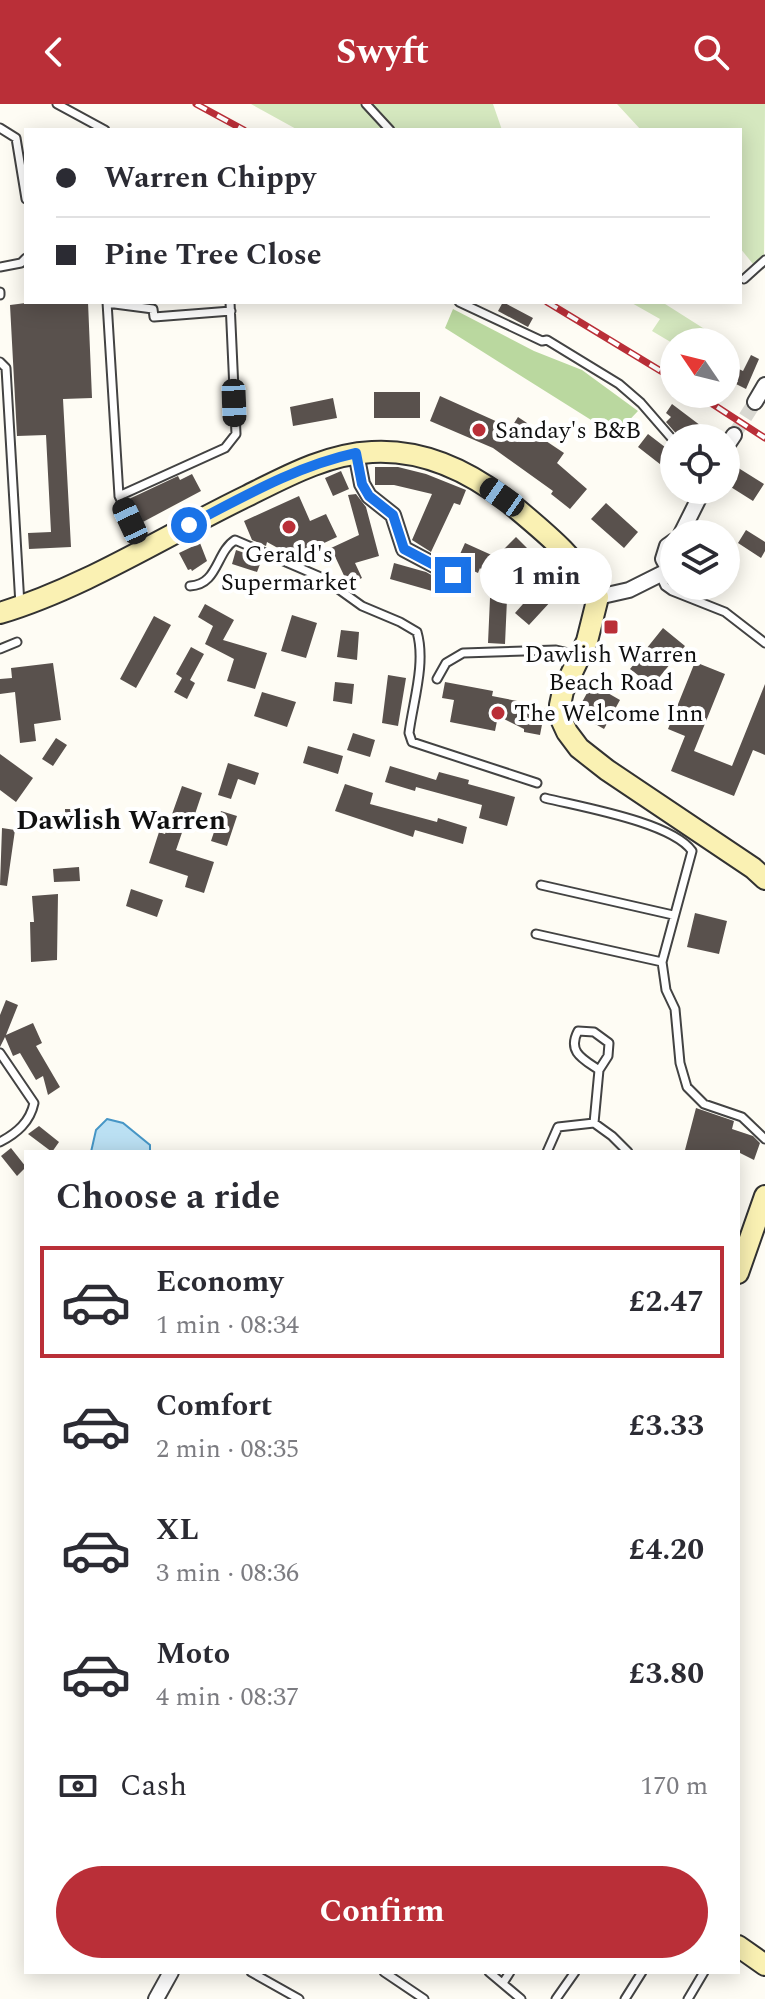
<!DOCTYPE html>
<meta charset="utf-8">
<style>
body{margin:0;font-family:Spectral,serif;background:#f7f7f7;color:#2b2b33;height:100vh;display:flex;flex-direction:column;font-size:30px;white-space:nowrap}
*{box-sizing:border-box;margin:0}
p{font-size:26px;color:#7c7c81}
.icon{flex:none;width:44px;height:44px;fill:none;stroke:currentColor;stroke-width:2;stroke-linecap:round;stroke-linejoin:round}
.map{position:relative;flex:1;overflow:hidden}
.side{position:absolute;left:24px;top:1046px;width:716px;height:824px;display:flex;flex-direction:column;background:#fff;border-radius:0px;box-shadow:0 4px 20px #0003}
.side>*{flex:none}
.top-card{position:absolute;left:24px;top:24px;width:718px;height:176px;border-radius:0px;box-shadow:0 4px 20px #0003;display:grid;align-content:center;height:176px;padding:0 32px;background:#fff}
.needle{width:52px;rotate:305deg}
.tools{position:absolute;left:660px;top:224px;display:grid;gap:16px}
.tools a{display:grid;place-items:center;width:80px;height:80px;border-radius:50%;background:#fff;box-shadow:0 4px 20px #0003;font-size:40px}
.end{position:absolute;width:36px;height:36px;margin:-18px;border:10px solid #1a73e8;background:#fff;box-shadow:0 0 0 4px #fff}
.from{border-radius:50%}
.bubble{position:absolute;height:56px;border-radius:28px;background:#fff;box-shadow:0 4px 20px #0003;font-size:26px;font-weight:700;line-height:56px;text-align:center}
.car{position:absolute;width:24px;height:48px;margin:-24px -12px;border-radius:10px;box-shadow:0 0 6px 2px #0007;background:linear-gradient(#222 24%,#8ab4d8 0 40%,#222 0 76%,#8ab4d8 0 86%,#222 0)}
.top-card b{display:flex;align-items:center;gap:28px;height:76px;font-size:30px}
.top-card b+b{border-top:2px solid #e1e1e2}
.top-card i{width:20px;height:20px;background:#2b2b33}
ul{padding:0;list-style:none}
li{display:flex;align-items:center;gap:24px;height:112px;margin:0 16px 12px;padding:0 16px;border:4px solid transparent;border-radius:0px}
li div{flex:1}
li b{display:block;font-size:30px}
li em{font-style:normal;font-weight:700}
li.active{border-color:#ba2f38}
li>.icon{width:72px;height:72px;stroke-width:1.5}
h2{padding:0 32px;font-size:36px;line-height:96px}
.pay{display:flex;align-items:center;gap:20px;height:88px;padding:0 32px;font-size:30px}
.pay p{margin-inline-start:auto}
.action{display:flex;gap:16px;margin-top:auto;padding:16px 32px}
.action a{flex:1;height:92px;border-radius:48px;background:#ba2f38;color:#fff;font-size:32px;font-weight:700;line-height:92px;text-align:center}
header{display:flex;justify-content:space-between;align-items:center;height:104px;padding:0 32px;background:#ba2f38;color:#fff;font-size:36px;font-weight:700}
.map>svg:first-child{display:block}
.green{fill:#d5e8bf}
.forest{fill:#bad89f}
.water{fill:#bbe0f3;stroke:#4696c6;stroke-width:2}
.building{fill:#59514d}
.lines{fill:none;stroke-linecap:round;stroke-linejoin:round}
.street-tunnel{stroke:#dad9d2;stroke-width:14;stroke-dasharray:14 7;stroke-linecap:butt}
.lane-casing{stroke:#434343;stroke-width:11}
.street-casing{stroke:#434343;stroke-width:18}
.secondary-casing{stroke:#323232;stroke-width:24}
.lane{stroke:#fff;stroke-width:7}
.street{stroke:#fff;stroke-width:14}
.secondary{stroke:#faf1b3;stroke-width:20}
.rail-casing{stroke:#ba2f38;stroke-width:7}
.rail{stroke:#fff;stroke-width:4;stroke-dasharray:12;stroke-linecap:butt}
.route{stroke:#1a73e8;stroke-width:10}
.poi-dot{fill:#ba2f38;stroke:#fff;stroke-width:3}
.labels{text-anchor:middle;stroke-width:8;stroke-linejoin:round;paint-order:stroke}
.poi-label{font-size:24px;fill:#101010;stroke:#fff;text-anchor:start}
.quarter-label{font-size:28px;font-weight:bold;fill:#101010;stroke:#fff}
</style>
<header><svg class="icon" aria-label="back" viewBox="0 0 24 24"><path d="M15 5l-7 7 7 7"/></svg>Swyft<svg class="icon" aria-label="search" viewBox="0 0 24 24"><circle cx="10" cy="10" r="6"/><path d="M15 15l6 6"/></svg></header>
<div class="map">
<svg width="765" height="1895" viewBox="0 0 765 1895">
<rect width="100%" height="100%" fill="#fefcf4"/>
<path class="green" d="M251,0H493L502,26H298Z
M617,0H765L764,151L753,160L740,144V26H641Z
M630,198H662L725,238H674V240L652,227L660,215Z"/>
<path class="forest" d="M453,205L534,247L582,266L638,307L615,331L445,224Z"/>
<path class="water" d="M107,1015L123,1019L150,1041V1048H91L96,1026Z"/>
<path class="building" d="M34,198H88L92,294L63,295L71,443L29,445L28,429L51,428L46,331L17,332L10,201Z
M503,198L533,214L528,223L498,207Z
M751,251L759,255L746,285L736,280L738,277L732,274L737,264L743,267Z
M374,288H420V314H374Z
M440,292L511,324L518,313L539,327L537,331L564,349L557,359L587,385L570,405L551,390L553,387L493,344L430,317Z
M333,294L337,314L293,322L290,303Z
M672,300L717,334H680L666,318L671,313L666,309Z
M648,330L674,350V371L638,343Z
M732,360L764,380L753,397L726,380V370Z
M375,363H398L426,370L466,386L460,401L454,399L431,448L412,436L432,390L394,381H375Z
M341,367L349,385L333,392L325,374Z
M192,370L201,387L141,419L129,395L178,372L180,376Z
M356,390L366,403L379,452L355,459L362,474L348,480L331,444L359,431L348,391Z
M299,392L310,417L326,410L337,433L294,453L267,438L266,442L252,436L244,417Z
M606,399L638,428L624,444L591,415Z
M746,426L765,438V447L761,454L738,439Z
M516,433L541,458L539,460L564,483L529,521L515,509L538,483L523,469L508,482L507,494L496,481L497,478L489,474L480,464L478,469L456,459L465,439L496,453Z
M200,439L207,457L192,467L191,465L188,466L179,449Z
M236,446L262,455L257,468L232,460Z
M394,459L426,468L442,477L439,489L390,475Z
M490,494L507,495L505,540L488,539Z
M205,500L234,516L223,536L267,549L255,585L227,577L234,555L205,540L213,522L198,513Z
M292,511L317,519L306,554L281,547Z
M154,512L171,521L136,584L120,575Z
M663,524L685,542L652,582L630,565Z
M341,526L359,528L357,556L337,553Z
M191,543L204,550L190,576L195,579L187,595L174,588L182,574L176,570Z
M695,558L725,570L694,647L732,662L765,580V651L753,646L734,692L671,667L685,632L668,625Z
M53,559L61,616L34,620L36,637L20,639L15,588L0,590V575L12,574L11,564Z
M388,571L406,574L398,622L382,619Z
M335,578L354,580L352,600L333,597Z
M445,578L493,587L492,592L538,601L537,603L545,605L540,631L524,628V625L498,612L495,627L450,618L454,596L442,594Z
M592,580L620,596L604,625L576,609Z
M262,588L296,598L287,623L254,612Z
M353,629L375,636L370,653L347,646Z
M56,634L67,641L53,662L42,655Z
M308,642L343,652L338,670L303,659Z
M0,650L33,674L16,698L0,686Z
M228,659L259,669L255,681L238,675L231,695L218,691Z
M390,662L436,676L439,668L469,676L468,680L515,693L507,722L479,714L482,701L416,683L415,687L385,678Z
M345,680L373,689L370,700L437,718L438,714L467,723L463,740L415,726L413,733L335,707Z
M182,682L202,689L192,719L186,717L176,746L214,758L204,789L185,783L188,772L149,759L159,728L165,730Z
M65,705H92V721H65Z
M221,707L237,712L227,742L211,737Z
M2,724L15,726L7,782L0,781Z
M79,763L80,777L54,778L53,765Z
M131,785L163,796L157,813L126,802Z
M58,790L57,856L31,858L30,818H34L32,792Z
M695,809L727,817L719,850L687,843Z
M6,896L18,901L6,931L33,919L42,939L36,942L60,983L48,991L43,972L36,976L20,949L13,952L5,933L0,943V911Z
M696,1004L734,1017L732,1025L753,1032L760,1039L754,1056L738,1048L685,1046Z
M39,1022L59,1038L52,1048L28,1030Z
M11,1044L26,1063L17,1072L1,1052Z"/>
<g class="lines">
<path class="street-tunnel" d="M734,331L755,298"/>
<g class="lane-casing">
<path id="lane" d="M57,0L105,26
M366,0L390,26
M0,24L16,34L26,95
M0,163L21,159L26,154
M744,175L765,156
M0,188V191
M107,198L119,392L143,442
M459,198L542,237L547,236L619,280L641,299L674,337
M107,199L153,205L154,213L231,207
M0,258L6,264L20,501
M119,392L225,344L236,330L230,198
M660,471L665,482L672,487L725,508L765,539
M190,482C218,481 216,448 235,436L323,474L362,502L400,518L417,528C426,559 413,598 409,629L412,638L537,679
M0,545L17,538
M437,575L446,559L463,549L556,546L577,551
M545,694C581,703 671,718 692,747L662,858L666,886L675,905L680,959L687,983L704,1000L742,1013L765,1035
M541,781L673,811
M536,830L662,858
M0,949L34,999C30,1018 17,1029 0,1038
M594,1019L599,966C583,955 567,948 578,927L594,928L609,939L608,952L599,966
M547,1048L558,1023L594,1019L612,1032L628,1048
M251,1868L299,1895
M384,1868L424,1895
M489,1868L521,1895
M503,1879L510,1868
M556,1895L575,1868
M625,1895L642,1868
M688,1895L704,1868"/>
</g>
<g class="street-casing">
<path id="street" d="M755,298L765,281
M726,343L734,331
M356,349L362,380L369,392L393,411L404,445L453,471
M681,430L703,386
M674,437L667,442L663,455L669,466L674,470
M598,493L629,486L669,466
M156,1895L171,1868"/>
</g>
<g class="secondary-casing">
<path id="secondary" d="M0,509C84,484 168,430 247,392C287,372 327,350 372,348C425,345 471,368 511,400C542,426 580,456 598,493L587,537L563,587L560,601L561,615L567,628L579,644L607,666L753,764L765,775
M738,1169L765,1092
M738,1842L765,1861"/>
</g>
<use href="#lane" class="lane"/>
<use href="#street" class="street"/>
<use href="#secondary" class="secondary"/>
<g class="rail-casing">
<path id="rail" d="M196,0L244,26
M547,198L674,275
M697,290L765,334"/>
</g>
<use href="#rail" class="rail"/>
</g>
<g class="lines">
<path class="route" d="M189,421C243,393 296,362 356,349L362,380L369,392L393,411L404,445L453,471"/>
</g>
<g class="poi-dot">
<circle cx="479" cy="326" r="8"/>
<circle cx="289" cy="423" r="8"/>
<rect x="603" y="515" width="16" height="16" rx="4"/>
<circle cx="498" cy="609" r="8"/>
</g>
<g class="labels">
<g class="poi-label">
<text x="495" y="334">Sanday's B&amp;B</text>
<text x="289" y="458" text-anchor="middle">Gerald's<tspan x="289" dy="28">Supermarket</tspan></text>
<text x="611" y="558" text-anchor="middle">Dawlish Warren<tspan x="611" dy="28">Beach Road</tspan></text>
<text x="514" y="617">The Welcome Inn</text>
</g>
<g class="quarter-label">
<text x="121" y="725">Dawlish Warren</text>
</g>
</g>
</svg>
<div class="tools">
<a><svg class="needle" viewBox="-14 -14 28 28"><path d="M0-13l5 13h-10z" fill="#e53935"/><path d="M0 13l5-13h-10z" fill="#7c7c81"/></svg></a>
<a><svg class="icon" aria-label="locate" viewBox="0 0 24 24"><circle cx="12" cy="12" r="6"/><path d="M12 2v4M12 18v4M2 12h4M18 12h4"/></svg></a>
<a><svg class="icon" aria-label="layers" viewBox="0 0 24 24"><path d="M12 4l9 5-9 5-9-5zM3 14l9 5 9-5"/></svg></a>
</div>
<i class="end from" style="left:189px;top:421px"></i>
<i class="end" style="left:453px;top:471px"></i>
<div class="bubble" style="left:480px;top:444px;width:132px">1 min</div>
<i class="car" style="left:234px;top:299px;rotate:178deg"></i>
<i class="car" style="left:502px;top:393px;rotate:305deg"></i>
<i class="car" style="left:130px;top:417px;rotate:335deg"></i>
<div class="top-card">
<b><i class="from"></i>Warren Chippy</b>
<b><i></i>Pine Tree Close</b>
</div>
<section class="side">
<h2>Choose a ride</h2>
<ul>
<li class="active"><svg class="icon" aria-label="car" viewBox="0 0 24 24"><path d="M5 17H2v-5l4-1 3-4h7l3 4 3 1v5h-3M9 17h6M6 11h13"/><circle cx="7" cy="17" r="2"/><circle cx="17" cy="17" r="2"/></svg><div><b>Economy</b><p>1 min · 08:34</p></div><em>£2.47</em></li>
<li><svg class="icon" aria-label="car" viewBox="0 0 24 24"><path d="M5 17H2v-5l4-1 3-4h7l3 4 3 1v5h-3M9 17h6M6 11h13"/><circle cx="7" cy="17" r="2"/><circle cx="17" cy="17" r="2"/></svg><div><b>Comfort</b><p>2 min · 08:35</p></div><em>£3.33</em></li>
<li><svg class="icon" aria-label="car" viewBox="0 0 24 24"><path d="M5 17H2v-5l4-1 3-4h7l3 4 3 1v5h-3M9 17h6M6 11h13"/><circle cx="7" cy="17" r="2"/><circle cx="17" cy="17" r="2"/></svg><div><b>XL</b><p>3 min · 08:36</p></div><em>£4.20</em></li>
<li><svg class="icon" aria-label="car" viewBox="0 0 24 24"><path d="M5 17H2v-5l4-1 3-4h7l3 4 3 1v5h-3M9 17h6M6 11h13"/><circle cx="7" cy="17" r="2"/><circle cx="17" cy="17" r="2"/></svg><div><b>Moto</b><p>4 min · 08:37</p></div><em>£3.80</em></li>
</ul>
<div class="pay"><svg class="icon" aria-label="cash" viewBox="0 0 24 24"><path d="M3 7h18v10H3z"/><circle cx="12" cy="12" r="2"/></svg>Cash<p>170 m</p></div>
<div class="action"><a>Confirm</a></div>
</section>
</div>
